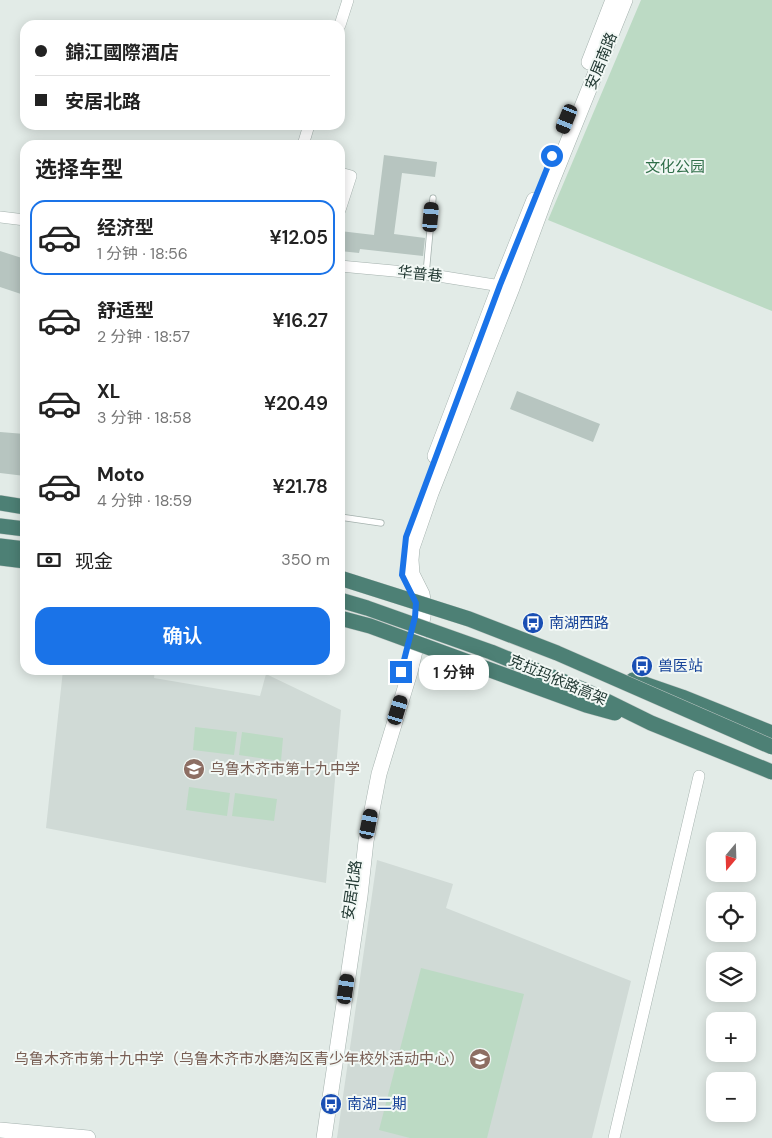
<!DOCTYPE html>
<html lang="zh">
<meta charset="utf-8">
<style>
body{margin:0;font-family:"DM Sans","Noto Sans SC",sans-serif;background:#f6f6f6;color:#222;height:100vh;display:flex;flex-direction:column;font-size:19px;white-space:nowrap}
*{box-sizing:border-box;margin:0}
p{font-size:16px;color:#767676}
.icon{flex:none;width:28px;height:28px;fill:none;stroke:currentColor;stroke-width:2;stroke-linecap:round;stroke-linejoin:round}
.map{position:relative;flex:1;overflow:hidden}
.panel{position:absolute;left:20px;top:140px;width:325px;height:535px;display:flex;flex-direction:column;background:#fff;border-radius:15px;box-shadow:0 2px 12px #0003}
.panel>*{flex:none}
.top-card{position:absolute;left:20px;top:20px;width:325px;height:110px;border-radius:15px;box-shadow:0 2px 12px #0003;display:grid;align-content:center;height:110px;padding:0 15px;background:#fff}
.needle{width:32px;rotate:199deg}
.tools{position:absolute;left:706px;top:832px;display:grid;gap:10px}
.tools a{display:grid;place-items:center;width:50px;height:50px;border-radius:10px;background:#fff;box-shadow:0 2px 12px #0003;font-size:25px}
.end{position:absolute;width:22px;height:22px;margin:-11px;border:6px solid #1a73e8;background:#fff;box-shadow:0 0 0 2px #fff}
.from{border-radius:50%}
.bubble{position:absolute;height:35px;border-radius:15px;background:#fff;box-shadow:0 2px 12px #0003;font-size:16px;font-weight:600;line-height:35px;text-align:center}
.car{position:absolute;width:15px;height:30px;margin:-15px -8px;border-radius:6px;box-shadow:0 0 4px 1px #0007;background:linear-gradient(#222 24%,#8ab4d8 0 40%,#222 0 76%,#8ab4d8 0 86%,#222 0)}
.top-card b{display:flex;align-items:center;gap:18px;height:48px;font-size:19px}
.top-card b+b{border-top:1px solid #e0e0e0}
.top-card i{width:12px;height:12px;background:#222}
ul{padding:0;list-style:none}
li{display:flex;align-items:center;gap:15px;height:75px;margin:0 10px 8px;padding:0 5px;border:2px solid transparent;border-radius:15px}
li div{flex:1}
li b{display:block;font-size:19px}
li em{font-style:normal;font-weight:600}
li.selected{border-color:#1a73e8}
li>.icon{width:45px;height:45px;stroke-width:1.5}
h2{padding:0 15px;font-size:22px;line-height:60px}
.pay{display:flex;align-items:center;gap:12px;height:55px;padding:0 15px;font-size:19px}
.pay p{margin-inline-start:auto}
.primary-button{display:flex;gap:10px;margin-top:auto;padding:10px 15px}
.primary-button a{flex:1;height:58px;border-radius:15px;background:#1a73e8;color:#fff;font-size:20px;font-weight:600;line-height:58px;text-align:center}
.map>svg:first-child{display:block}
.built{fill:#d0dad6}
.green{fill:#bcdac4}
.building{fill:#b7c5c0}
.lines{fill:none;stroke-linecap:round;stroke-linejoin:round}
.service-casing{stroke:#a5b2ae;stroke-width:7}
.minor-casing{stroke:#a5b2ae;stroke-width:12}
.tertiary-casing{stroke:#a5b2ae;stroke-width:16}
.trunk-casing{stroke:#c1c8c6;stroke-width:16}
.service{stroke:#fff;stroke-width:5.5}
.minor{stroke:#fff;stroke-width:11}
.tertiary{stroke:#fff;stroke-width:15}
.trunk{stroke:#4d8075;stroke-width:15}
.trunk-bridge-casing{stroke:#c1c8c6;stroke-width:16;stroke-linecap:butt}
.trunk-bridge{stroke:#4d8075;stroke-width:15}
.route{stroke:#1a73e8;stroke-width:6}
.labels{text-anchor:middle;stroke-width:4;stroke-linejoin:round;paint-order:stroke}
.street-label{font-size:15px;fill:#233a34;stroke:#f2f8f5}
.park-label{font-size:15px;fill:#306e49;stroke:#f2f8f5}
.transit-label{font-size:15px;fill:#164399;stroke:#f2f8f5;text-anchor:start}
.education-label{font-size:15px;fill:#785e54;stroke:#f2f8f5;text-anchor:start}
</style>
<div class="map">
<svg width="772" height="1138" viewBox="0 0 772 1138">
<rect width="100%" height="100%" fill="#e2ebe7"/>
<path class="built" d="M63,670H155L154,678L260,696L266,674L341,710L326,883L46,828Z
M377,860L453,884L446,908L631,981L592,1138H337Z"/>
<path class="green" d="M641,0H772V311L548,220Z
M195,727L237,732L234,755L193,750Z
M242,732L283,738L281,761L239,755Z
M189,787L230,793L227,816L186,810Z
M235,793L277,799L274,821L232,816Z
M421,968L524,994L487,1138H410L379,1130Z"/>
<path class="building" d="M384,155L437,162L435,177L402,173L394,234L425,238L423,256L360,249L359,253L340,251V231L374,235Z
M0,251L25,259V283L21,294L0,287Z
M517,391L600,424L593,442L510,409Z
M0,432L25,434V476L0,473Z"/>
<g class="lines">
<g class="service-casing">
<path id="service" d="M426,274L433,198
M340,517L381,523"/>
</g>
<g class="minor-casing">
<path id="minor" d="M340,25L348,0
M303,145L309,125
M340,173L351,176L340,210
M0,217L25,220
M340,266L426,274L507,287
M614,1138L699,776"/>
</g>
<g class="tertiary-casing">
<path id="tertiary" d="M589,62L613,0
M435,456L500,285L534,200
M0,1130L88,1138
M324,1138L360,896L366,841L379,774L410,672L423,617L424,605L422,594L412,574L411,560L412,548L431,493L512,288L546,196L625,0"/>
</g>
<g class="trunk-casing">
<path id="trunk" d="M0,503L25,507
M0,526L25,529
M0,546L25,549
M0,558L25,561
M633,680L682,697L772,733"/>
</g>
<use href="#service" class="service"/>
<use href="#minor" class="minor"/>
<use href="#tertiary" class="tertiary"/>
<use href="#trunk" class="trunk"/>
<g class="trunk-bridge-casing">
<path id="trunk-bridge" d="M340,578L469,619L557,653L772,747
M340,600L367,608L491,652L584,690L651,723L772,772
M340,618L370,626L586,705L615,713"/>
</g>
<use href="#trunk-bridge" class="trunk-bridge"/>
</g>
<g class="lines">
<path class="route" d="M401,672L415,617L416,603L402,575L406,537L500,285L552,156"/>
</g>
<defs>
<g id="bus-disc" transform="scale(1.125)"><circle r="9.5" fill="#1a4fb4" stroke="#f2f8f5"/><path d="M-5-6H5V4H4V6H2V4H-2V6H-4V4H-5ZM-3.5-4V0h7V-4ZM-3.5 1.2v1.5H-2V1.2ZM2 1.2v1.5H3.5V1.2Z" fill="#fff"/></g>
<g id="school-disc" transform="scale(1.125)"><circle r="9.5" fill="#8d6e63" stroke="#f2f8f5"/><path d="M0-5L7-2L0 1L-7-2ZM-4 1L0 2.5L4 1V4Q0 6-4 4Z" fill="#fff"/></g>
</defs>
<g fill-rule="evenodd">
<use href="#bus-disc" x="533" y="623"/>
<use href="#bus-disc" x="642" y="666"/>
<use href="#school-disc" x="194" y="769"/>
<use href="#school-disc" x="480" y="1059"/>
<use href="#bus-disc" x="331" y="1104"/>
</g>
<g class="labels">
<g class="street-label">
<text transform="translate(601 61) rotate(-68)" y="5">安居南路</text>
<text transform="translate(420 274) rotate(6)" y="5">华普巷</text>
<text transform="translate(558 680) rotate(23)" y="5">克拉玛依路高架</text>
<text transform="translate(352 890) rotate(-82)" y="5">安居北路</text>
</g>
<g class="park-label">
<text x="675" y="172">文化公园</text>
</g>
<g class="transit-label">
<text x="549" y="628">南湖西路</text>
<text x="658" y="671">兽医站</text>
<text x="347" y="1109">南湖二期</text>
</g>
<g class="education-label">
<text x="210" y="774">乌鲁木齐市第十九中学</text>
<text x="464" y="1064" text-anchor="end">乌鲁木齐市第十九中学（乌鲁木齐市水磨沟区青少年校外活动中心）</text>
</g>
</g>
</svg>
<div class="tools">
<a><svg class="needle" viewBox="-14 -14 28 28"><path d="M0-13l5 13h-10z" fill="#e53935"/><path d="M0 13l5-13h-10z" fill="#767676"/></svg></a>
<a><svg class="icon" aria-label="locate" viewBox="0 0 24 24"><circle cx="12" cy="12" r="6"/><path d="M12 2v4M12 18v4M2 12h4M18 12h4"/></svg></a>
<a><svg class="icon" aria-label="layers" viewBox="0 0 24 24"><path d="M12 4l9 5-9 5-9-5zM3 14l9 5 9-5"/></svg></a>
<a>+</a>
<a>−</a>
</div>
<i class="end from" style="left:552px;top:156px"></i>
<i class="end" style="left:401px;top:672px"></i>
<div class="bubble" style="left:419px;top:655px;width:70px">1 分钟</div>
<i class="car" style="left:567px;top:119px;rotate:202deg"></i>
<i class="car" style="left:431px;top:217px;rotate:5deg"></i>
<i class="car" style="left:398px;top:710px;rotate:17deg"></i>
<i class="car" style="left:369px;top:824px;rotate:11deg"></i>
<i class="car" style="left:346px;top:989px;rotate:8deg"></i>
<div class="top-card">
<b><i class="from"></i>錦江國際酒店</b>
<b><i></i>安居北路</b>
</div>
<section class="panel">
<h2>选择车型</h2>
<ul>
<li class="selected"><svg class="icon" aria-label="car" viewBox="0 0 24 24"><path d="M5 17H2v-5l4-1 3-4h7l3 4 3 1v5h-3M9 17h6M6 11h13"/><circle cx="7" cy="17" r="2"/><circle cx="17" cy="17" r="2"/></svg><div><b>经济型</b><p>1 分钟 · 18:56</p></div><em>¥12.05</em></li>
<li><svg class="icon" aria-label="car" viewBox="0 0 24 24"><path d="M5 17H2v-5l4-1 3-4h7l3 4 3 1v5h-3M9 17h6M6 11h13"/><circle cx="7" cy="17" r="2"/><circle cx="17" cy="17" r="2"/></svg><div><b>舒适型</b><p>2 分钟 · 18:57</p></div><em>¥16.27</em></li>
<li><svg class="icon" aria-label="car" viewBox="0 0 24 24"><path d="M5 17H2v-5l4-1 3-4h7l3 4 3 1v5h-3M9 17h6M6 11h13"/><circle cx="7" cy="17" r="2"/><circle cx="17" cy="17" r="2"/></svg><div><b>XL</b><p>3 分钟 · 18:58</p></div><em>¥20.49</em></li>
<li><svg class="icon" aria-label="car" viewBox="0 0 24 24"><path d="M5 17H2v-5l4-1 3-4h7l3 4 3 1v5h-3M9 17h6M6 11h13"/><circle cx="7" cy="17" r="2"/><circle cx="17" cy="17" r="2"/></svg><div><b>Moto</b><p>4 分钟 · 18:59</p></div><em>¥21.78</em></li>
</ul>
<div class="pay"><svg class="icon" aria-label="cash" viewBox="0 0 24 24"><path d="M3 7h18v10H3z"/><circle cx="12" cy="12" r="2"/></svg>现金<p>350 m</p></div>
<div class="primary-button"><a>确认</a></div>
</section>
</div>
